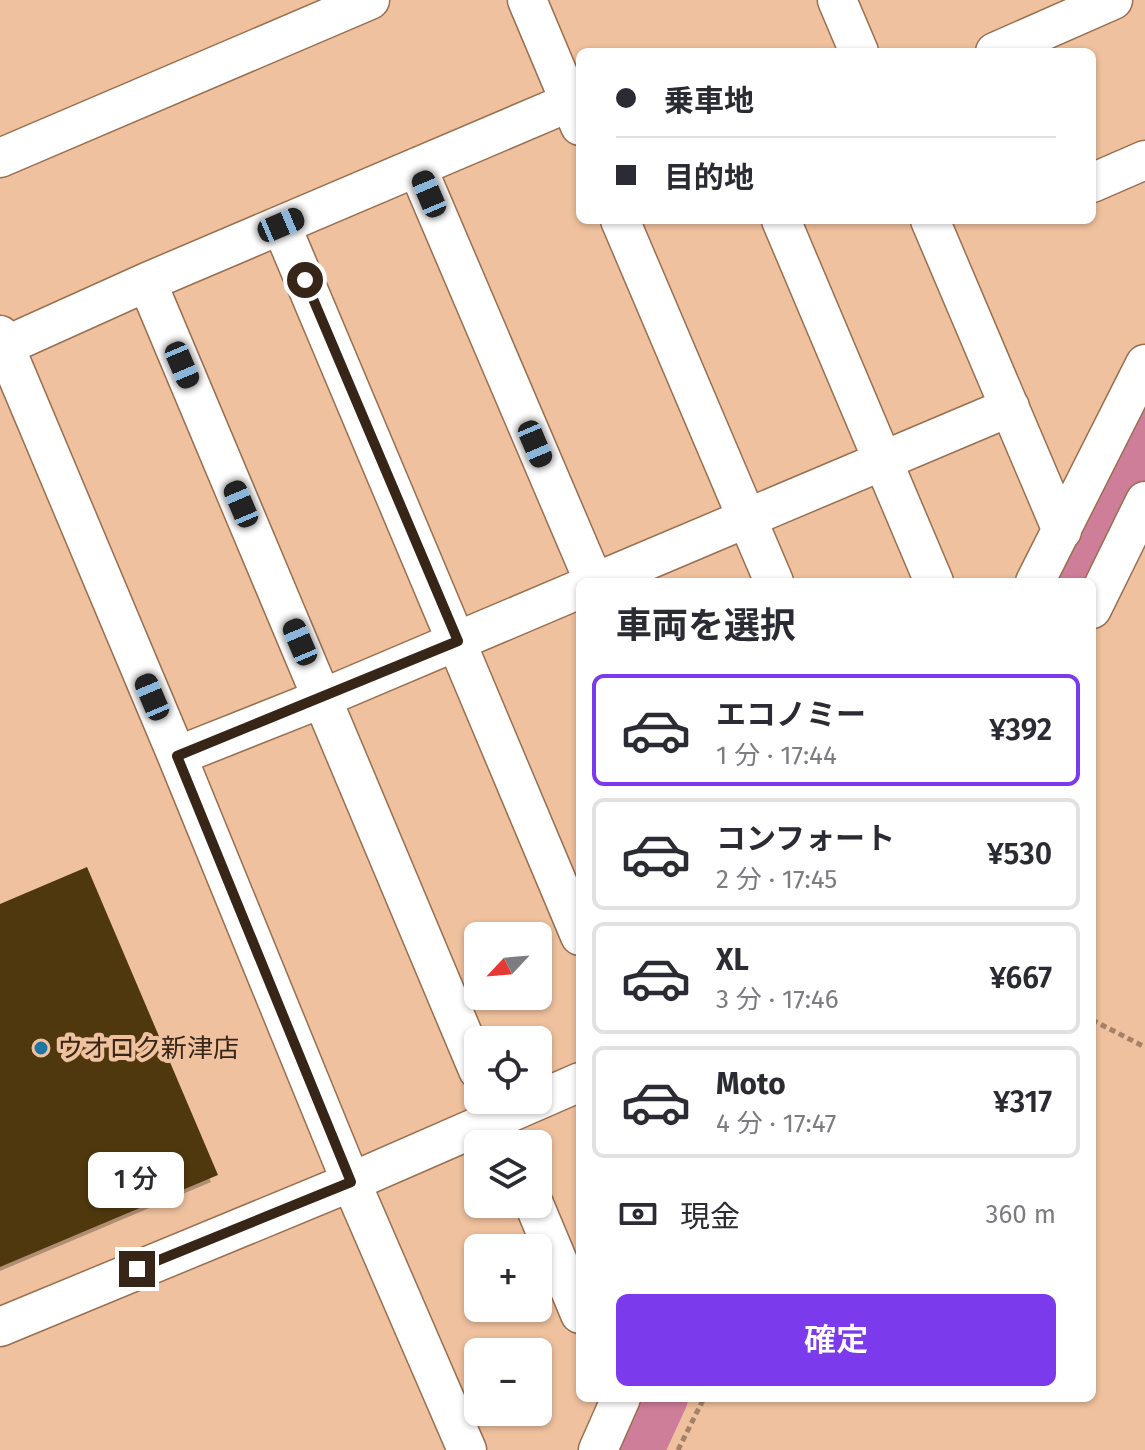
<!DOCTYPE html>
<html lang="ja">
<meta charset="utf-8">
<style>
body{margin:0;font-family:"Fira Sans","Noto Sans JP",sans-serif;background:#f7f7f7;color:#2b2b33;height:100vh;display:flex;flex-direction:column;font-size:30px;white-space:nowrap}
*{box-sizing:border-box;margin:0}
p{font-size:26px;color:#7c7c81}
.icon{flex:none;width:44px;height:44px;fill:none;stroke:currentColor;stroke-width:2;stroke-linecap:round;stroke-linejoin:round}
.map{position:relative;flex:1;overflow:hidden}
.side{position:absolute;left:576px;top:578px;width:520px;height:824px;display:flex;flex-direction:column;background:#fff;border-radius:12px;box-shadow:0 2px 6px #0004}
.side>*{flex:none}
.top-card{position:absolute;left:576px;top:48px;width:520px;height:176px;border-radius:12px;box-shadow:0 2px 6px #0004;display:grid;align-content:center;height:176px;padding:0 40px;background:#fff}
.needle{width:52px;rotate:244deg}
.fabs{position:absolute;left:464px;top:922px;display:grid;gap:16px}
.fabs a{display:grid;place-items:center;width:88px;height:88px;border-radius:12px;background:#fff;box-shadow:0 2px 6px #0004;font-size:40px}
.end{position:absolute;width:36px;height:36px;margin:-18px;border:10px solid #372518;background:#fff;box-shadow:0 0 0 4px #fff}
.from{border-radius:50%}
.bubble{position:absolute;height:56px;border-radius:12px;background:#fff;box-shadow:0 2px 6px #0004;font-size:26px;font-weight:600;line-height:56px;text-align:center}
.car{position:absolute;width:24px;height:48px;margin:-24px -12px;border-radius:10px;box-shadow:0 0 6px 2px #0007;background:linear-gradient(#222 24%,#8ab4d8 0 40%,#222 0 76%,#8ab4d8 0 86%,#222 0)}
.top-card b{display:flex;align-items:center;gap:28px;height:76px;font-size:30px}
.top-card b+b{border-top:2px solid #e1e1e2}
.top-card i{width:20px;height:20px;background:#2b2b33}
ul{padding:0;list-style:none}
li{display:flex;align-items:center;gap:24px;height:112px;margin:0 16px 12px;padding:0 24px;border:4px solid #e1e1e2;border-radius:12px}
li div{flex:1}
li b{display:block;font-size:30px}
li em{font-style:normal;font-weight:600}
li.current{border-color:#7c3aed}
li>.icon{width:72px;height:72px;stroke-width:1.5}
h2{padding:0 40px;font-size:36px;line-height:96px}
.pay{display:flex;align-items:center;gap:20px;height:88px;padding:0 40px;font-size:30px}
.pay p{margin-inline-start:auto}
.button{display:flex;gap:16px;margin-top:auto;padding:16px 40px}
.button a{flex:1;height:92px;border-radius:12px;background:#7c3aed;color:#fff;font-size:32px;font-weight:600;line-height:92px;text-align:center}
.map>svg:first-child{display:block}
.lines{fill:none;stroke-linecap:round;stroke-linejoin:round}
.river{stroke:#cf7e9a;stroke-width:48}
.building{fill:#503911;filter:url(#shadow)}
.minor-casing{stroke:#996f4f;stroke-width:41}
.path{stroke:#a48167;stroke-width:5;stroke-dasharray:6 4;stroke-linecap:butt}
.minor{stroke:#fff;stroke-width:38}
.route{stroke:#372518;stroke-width:10}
.poi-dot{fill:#1f76a5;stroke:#efc19e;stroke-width:3}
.labels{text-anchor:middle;stroke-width:8;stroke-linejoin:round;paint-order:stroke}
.poi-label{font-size:26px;fill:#372518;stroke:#efc19e;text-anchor:start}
</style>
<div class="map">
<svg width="1145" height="1450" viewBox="0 0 1145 1450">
<defs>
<filter id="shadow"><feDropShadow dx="-7" dy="7" stdDeviation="0" flood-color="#0004"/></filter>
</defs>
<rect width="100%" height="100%" fill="#efc19e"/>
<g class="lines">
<path class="river" d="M1069,582L1145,431
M640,1450L664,1398"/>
</g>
<path class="building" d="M87,867L218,1175L0,1267V904Z"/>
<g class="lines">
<g class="minor-casing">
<path id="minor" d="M527,0L580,126
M837,0L859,52
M995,52L1113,0
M0,158L370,0
M417,167L594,582
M1092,183L1145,160
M620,220L774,582
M781,220L934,582
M930,220L1062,531
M281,225L580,936
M147,282L478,1070
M0,335L177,756L351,1182L467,1450
M5,346L147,282L570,102
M596,582L1010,407
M1035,582L1145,364
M1092,609L1145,501
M177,756L323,698L580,589
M534,1204L580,1314
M0,1327L351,1182L580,1082
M598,1450L621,1398"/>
</g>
<path class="path" d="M1092,1020L1145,1047
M678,1450L704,1398"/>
<use href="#minor" class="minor"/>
</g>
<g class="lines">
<path class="route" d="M137,1269L351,1182L177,756L458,641L305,280"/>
</g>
<circle class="poi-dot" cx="41" cy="1048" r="8"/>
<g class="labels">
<g class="poi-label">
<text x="57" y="1057">ウオロク新津店</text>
</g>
</g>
</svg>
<div class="fabs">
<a><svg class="needle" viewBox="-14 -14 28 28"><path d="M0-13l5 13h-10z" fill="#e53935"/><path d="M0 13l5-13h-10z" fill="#7c7c81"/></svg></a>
<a><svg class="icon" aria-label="locate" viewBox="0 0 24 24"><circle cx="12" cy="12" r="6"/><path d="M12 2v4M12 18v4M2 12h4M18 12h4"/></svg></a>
<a><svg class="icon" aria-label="layers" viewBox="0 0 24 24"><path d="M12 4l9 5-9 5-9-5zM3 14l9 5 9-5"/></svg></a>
<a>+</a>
<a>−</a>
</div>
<i class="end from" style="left:305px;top:280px"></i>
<i class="end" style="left:137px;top:1269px"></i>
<div class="bubble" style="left:88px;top:1152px;width:96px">1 分</div>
<i class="car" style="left:429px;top:194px;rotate:337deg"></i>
<i class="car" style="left:281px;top:225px;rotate:67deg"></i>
<i class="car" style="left:182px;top:365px;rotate:157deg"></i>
<i class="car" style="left:535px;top:444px;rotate:157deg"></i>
<i class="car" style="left:241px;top:504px;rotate:337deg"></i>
<i class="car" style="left:300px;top:642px;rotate:337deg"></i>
<i class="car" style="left:152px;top:697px;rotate:337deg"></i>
<div class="top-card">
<b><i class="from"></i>乗車地</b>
<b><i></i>目的地</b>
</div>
<section class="side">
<h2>車両を選択</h2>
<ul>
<li class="current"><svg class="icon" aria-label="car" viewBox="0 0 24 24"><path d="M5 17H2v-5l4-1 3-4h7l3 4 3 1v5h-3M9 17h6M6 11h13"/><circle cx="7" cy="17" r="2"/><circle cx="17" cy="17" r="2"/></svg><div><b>エコノミー</b><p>1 分 · 17:44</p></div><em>¥392</em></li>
<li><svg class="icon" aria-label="car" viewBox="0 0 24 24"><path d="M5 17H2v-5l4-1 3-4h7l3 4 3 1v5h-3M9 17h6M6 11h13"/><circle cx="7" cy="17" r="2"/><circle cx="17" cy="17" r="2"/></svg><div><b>コンフォート</b><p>2 分 · 17:45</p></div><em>¥530</em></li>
<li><svg class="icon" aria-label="car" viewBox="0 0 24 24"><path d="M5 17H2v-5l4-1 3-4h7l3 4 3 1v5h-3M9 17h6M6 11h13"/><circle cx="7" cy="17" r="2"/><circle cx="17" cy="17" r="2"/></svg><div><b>XL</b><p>3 分 · 17:46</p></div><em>¥667</em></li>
<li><svg class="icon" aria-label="car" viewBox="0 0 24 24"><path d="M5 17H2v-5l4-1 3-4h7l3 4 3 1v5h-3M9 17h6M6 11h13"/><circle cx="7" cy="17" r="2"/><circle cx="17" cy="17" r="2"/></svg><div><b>Moto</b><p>4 分 · 17:47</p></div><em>¥317</em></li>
</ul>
<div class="pay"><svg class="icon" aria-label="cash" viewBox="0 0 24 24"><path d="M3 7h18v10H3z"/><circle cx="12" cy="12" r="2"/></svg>現金<p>360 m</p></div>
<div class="button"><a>確定</a></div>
</section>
</div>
